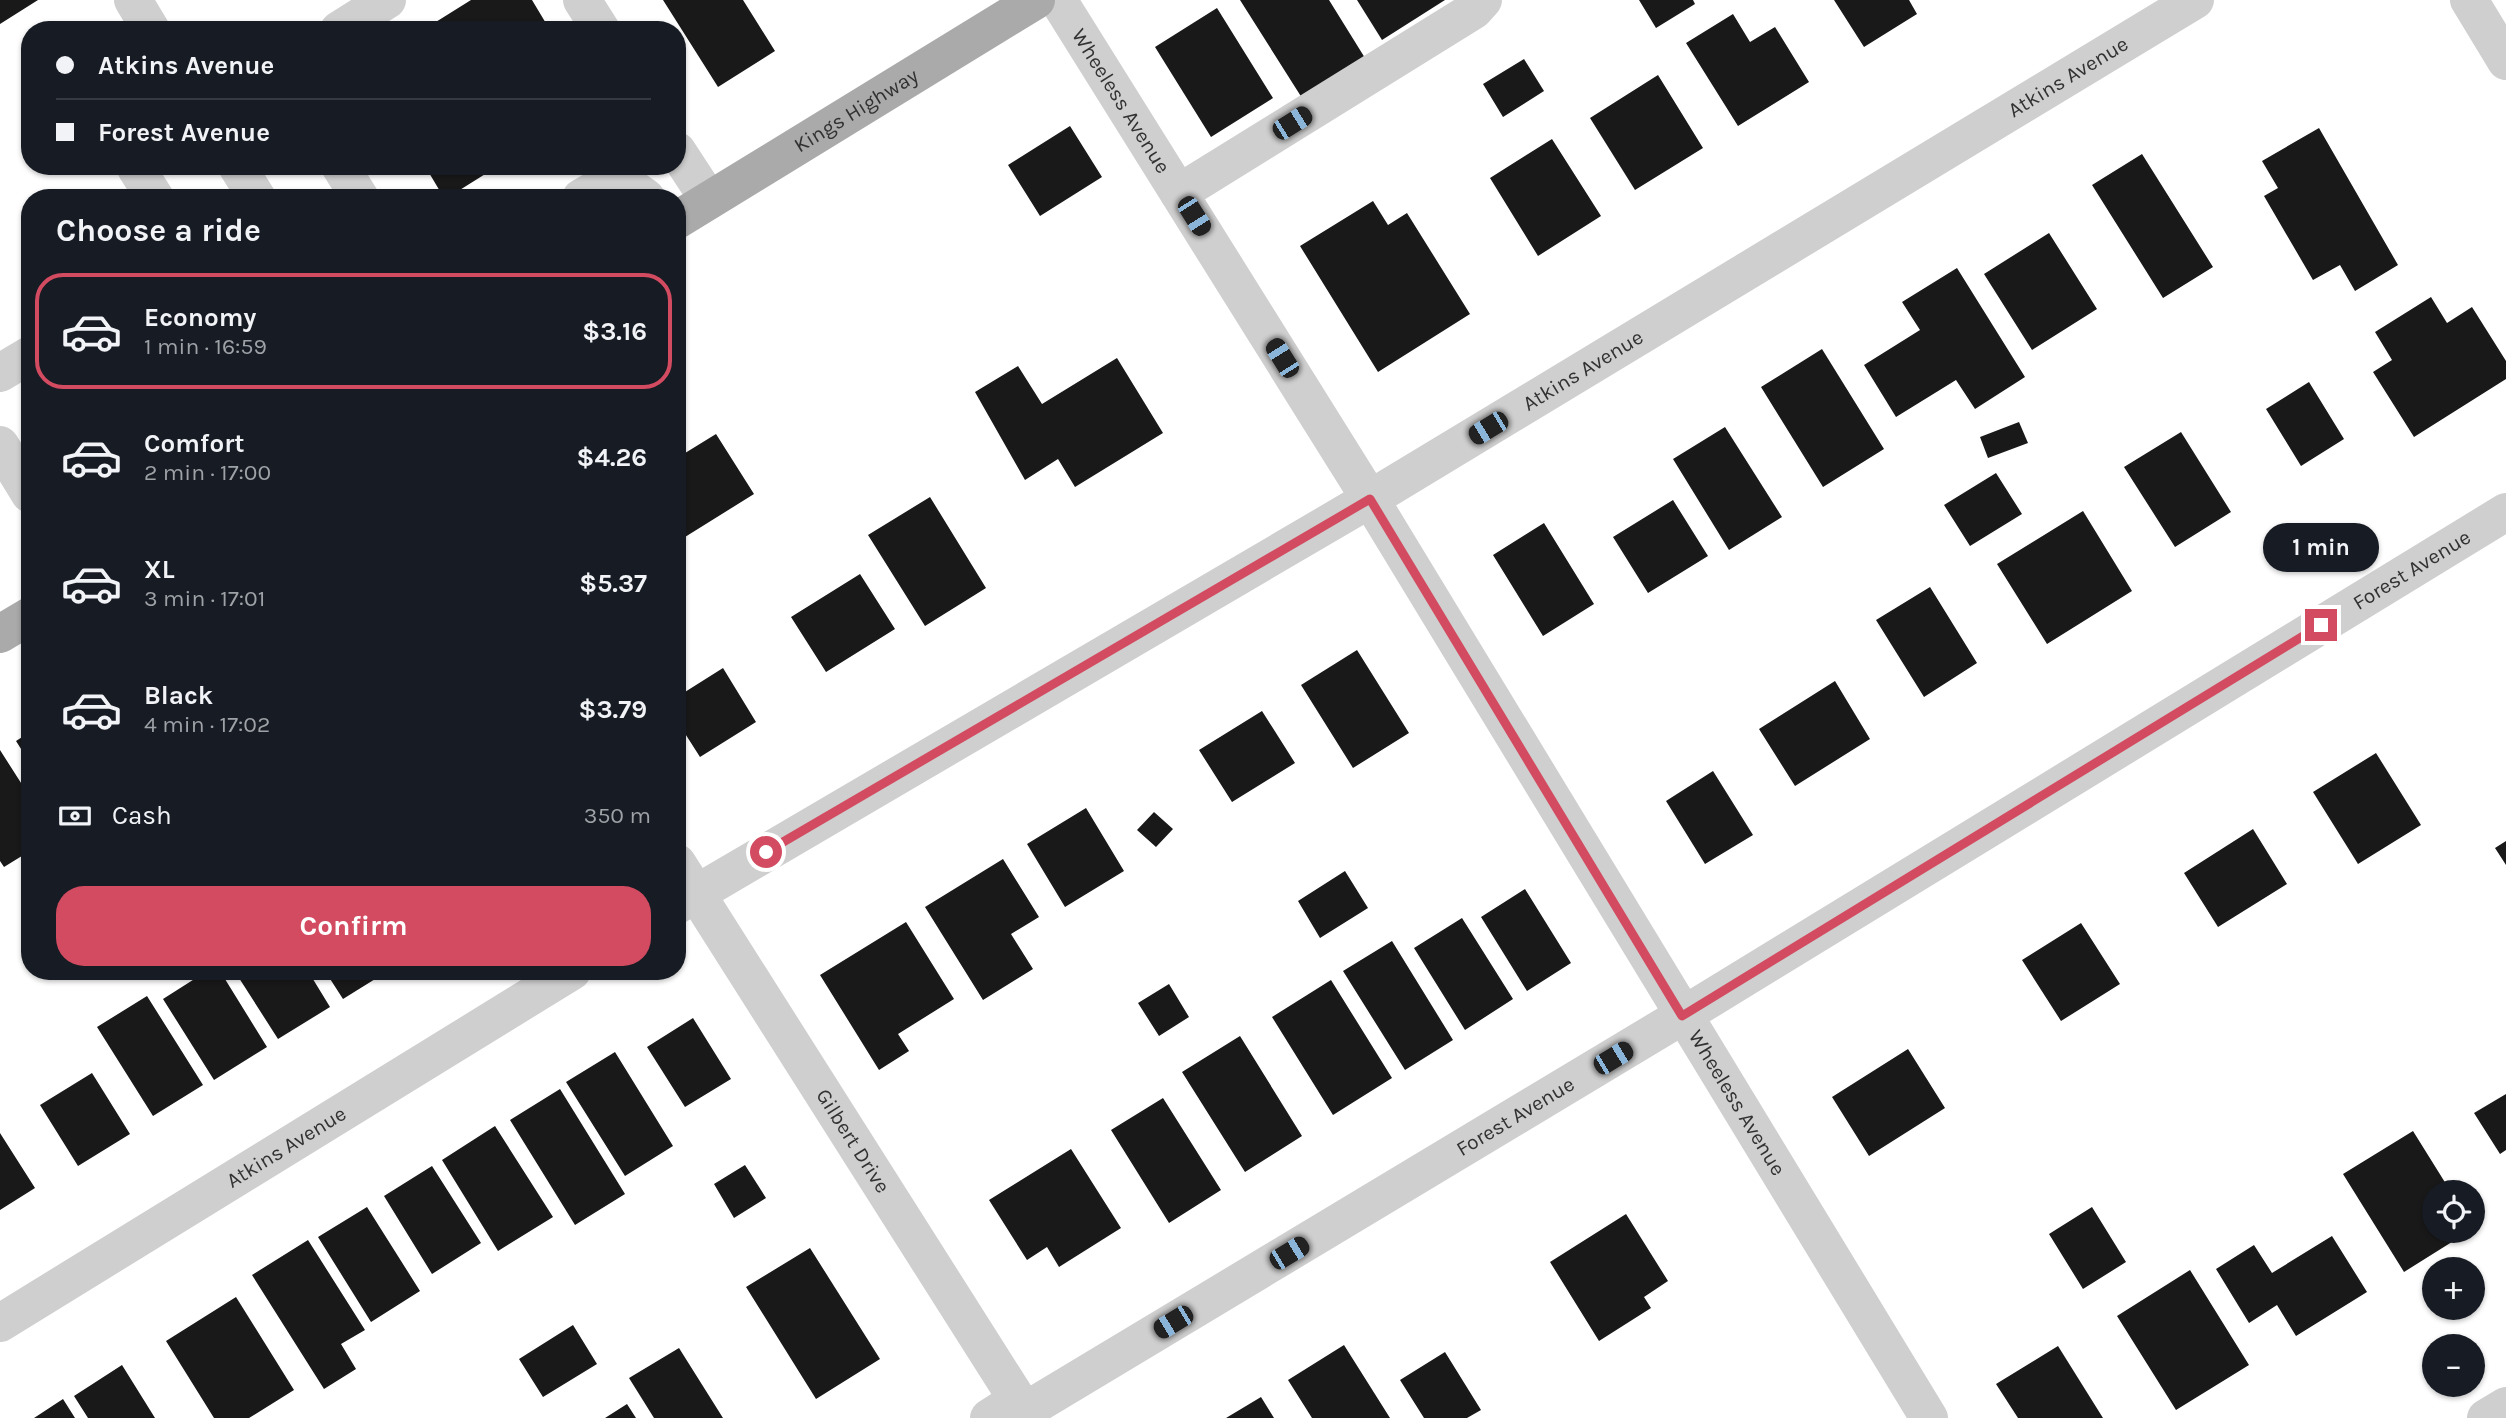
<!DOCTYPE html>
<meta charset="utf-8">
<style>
body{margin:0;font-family:Karla,sans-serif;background:#20242c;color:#f1f3f6;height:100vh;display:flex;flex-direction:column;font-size:26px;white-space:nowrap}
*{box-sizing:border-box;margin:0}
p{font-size:23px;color:#9ea1a6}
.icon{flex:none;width:38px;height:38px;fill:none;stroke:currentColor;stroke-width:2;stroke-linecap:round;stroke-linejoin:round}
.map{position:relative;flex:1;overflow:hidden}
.details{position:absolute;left:21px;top:189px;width:665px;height:791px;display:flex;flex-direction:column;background:#171b24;border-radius:28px;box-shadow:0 2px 5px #0004}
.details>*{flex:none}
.hud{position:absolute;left:21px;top:21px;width:665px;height:154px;border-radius:28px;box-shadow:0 2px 5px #0004;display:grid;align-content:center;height:154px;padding:0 35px;background:#171b24}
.fabs{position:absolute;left:2422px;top:1180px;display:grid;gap:14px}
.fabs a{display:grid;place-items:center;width:63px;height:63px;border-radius:50%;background:#171b24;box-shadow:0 2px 5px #0004;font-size:35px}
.end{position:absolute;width:32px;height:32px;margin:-16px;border:9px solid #d34b60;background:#fff;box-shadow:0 0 0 4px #fff}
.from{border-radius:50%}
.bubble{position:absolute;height:49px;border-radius:24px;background:#171b24;box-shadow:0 2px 5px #0004;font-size:23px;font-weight:700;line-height:49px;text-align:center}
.car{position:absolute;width:21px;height:42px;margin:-21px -10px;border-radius:9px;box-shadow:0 0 5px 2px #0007;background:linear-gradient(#222 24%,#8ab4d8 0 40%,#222 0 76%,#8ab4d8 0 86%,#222 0)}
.hud b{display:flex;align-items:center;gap:24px;height:66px;font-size:26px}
.hud b+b{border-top:2px solid #363941}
.hud i{width:18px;height:18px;background:#f1f3f6}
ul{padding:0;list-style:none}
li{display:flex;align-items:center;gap:21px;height:116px;margin:0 14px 10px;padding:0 21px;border:4px solid transparent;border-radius:28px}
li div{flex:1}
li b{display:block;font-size:26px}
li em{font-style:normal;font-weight:700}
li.current{border-color:#d34b60}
li>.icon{width:63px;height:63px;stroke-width:1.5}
h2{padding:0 35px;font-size:32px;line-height:84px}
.pay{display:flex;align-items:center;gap:18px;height:77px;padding:0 35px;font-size:26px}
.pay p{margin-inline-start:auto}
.button{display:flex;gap:14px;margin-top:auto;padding:14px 35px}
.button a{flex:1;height:80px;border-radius:28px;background:#d34b60;color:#fff;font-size:28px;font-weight:700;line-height:80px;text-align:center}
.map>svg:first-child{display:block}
.building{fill:#191919}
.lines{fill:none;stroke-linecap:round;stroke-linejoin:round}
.minor{stroke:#cfcfcf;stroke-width:38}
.major{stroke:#aaa;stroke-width:38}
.route{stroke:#d34b60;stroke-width:9}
.labels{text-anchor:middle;stroke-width:7;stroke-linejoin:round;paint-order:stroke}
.street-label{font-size:21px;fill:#323232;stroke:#fff}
</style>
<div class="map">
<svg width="2506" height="1418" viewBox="0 0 2506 1418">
<rect width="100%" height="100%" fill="#fff"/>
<path class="building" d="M0,0H38L0,24Z
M471,0H532L550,30H423Z
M663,0H743L775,51L718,87Z
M1240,0H1329L1365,58L1302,98Z
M1357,0H1445L1382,40Z
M1639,0H1693L1695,4L1656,28Z
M1834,0H1909L1917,14L1864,47Z
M1217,8L1273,98L1211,137L1155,47Z
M1733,14L1750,42L1775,27L1809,82L1738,126L1686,43Z
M1524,59L1544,91L1503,117L1483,84Z
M1658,75L1703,148L1635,190L1590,118Z
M1070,126L1102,177L1040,216L1008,165Z
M2319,128L2398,265L2355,291L2340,265L2313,280L2264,196L2278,188L2262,161Z
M1552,139L1601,216L1538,256L1490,178Z
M2142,154L2213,267L2163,298L2092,185Z
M425,166H498L447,198H444Z
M1373,201L1388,225L1407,213L1470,314L1378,372L1300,246Z
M2049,233L2097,309L2032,350L1984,274Z
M1957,268L2025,377L1975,409L1956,380L1896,417L1864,365L1920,330L1902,302Z
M2431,297L2447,323L2472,307L2506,361V379L2414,437L2373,372L2392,360L2375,332Z
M1822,349L1884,449L1823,487L1761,387Z
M1117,358L1163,433L1075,487L1058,459L1025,480L975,392L1018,366L1042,404Z
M2309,382L2344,439L2301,466L2266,409Z
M2019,422L2028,443L1988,458L1980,437Z
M1725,427L1782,517L1729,550L1673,459Z
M2181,432L2231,512L2175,547L2124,467Z
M716,434L754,494L677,542V458Z
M1996,473L2022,514L1970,546L1944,505Z
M930,497L986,588L925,626L868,535Z
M1673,500L1708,556L1648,593L1613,537Z
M2083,511L2132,591L2047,644L1997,564Z
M1544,523L1594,604L1543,636L1493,555Z
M860,574L895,629L826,672L791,617Z
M1930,587L1977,663L1924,697L1876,620Z
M1357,650L1409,733L1353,768L1301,685Z
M723,668L756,722L700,757L677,721V697Z
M1835,681L1870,739L1795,786L1759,729Z
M1262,711L1295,763L1232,802L1199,750Z
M30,732V763L16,741Z
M0,750L30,797V851L4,867L0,861Z
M2376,753L2421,825L2358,864L2313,792Z
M1713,771L1753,835L1705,864L1666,801Z
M1086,808L1124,871L1065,907L1027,844Z
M1154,812L1173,829L1156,847L1137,830Z
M2253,829L2287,884L2218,927L2184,873Z
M2506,841V865L2495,848Z
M1003,859L1039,917L1011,934L1033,969L983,1000L925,907Z
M1345,871L1368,908L1320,938L1298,901Z
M1525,889L1571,963L1527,991L1481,917Z
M1462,918L1513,999L1465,1030L1414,948Z
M906,922L954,999L898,1034L909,1051L879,1070L820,975Z
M2081,923L2120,984L2061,1021L2022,960Z
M1392,941L1453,1040L1405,1070L1343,971Z
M207,971H220L267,1047L214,1080L163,999Z
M249,971H308L330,1007L278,1039L239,978Z
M325,971H388L343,999Z
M1331,980L1392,1078L1333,1115L1272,1017Z
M1169,984L1189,1017L1159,1036L1138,1003Z
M147,996L203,1085L153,1116L97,1027Z
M693,1018L731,1079L685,1107L647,1047Z
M1240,1036L1302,1136L1245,1172L1182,1072Z
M1908,1049L1945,1108L1869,1156L1832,1097Z
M615,1052L673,1146L625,1176L566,1082Z
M92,1073L130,1134L78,1166L40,1105Z
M560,1089L625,1194L575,1225L510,1120Z
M2506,1094V1150L2500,1154L2474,1113Z
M1163,1098L1221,1190L1169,1223L1111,1130Z
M495,1126L553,1217L498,1251L442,1160Z
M2413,1131L2451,1192H2434V1230H2471L2404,1272L2343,1174Z
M0,1133L35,1188L0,1210Z
M1071,1149L1121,1228L1059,1267L1047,1247L1027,1260L989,1200Z
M745,1165L766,1198L734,1218L714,1184Z
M432,1166L481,1243L432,1274L384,1196Z
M367,1207L420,1291L371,1322L318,1237Z
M2092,1207L2126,1262L2083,1289L2049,1234Z
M1626,1214L1668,1281L1644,1297L1651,1308L1599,1341L1550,1262Z
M2332,1236L2367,1292L2296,1336L2277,1305L2249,1323L2216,1269L2254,1245L2272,1273Z
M308,1240L365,1330L341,1344L356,1369L324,1389L252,1275Z
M810,1248L880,1359L816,1399L746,1287Z
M2190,1270L2249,1365L2176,1410L2117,1316Z
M236,1297L294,1390L249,1418H214L166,1341Z
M573,1325L597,1364L543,1397L519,1359Z
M1344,1345L1390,1418H1312L1288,1380Z
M2058,1346L2103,1418H2018L1996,1384Z
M679,1348L723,1418H654L629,1378Z
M1445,1352L1481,1410L1467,1418H1424L1400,1380Z
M122,1365L155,1418H88L74,1396Z
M1261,1397L1274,1418H1226Z
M63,1399L75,1418H34Z
M627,1404L636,1418H605Z"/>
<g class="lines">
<g class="minor">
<path d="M133,0L151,30"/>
<path d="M582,0L601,30"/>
<path id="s1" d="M1058,0L1370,499L1929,1418"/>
<path d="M2469,0L2506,61"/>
<path d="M339,30L387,0"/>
<path d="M677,151L709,200"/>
<path d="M139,166L136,168L155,198"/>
<path d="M237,166L257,198"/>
<path d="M340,166L360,198"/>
<path d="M1179,193L1474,10L1483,0"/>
<path d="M581,198L617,177L646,198"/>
<path d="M0,373L30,355"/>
<path d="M0,445L30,494"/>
<path id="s2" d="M677,863L1029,1418"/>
<path id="s3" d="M677,905L1370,499L2195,0"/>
<path id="s4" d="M0,1323L572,971"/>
<path id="s5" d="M1025,1411L1682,1016L2506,512"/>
<path d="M989,1418L1017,1400"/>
<path d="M2486,1418L2506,1406"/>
</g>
<g class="major">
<path id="s6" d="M677,220L1036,0"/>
<path d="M0,634L30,616"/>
</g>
</g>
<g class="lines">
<path class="route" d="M766,852L1370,499L1682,1016L2321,625"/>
</g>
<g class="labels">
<g class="street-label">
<text dy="7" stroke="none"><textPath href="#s3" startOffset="1619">Atkins Avenue</textPath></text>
<text dy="7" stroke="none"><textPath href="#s1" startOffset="119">Wheeless Avenue</textPath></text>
<text dy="7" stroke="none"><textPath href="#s6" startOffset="210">Kings Highway</textPath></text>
<text dy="7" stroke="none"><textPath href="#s3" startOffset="1052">Atkins Avenue</textPath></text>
<text dy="7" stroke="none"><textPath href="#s5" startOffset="1622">Forest Avenue</textPath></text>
<text dy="7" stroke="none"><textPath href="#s1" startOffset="1295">Wheeless Avenue</textPath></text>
<text dy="7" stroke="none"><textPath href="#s5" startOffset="572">Forest Avenue</textPath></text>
<text dy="7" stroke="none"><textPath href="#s2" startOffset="329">Gilbert Drive</textPath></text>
<text dy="7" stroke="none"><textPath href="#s4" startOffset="336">Atkins Avenue</textPath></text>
</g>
</g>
</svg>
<div class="fabs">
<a><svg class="icon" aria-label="locate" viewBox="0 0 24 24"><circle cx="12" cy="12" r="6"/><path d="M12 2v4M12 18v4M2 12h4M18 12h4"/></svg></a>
<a>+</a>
<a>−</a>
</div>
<i class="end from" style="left:766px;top:852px"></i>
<i class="end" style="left:2321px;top:625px"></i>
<div class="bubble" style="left:2263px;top:523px;width:116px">1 min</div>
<i class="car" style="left:1292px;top:123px;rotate:58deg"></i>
<i class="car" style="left:1194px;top:216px;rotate:148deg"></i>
<i class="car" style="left:1282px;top:358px;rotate:328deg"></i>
<i class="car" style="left:1488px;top:428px;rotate:239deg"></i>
<i class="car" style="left:1613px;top:1058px;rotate:59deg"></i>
<i class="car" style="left:1289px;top:1253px;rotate:59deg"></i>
<i class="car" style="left:1173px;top:1322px;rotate:239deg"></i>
<div class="hud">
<b><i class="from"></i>Atkins Avenue</b>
<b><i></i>Forest Avenue</b>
</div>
<section class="details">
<h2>Choose a ride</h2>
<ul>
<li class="current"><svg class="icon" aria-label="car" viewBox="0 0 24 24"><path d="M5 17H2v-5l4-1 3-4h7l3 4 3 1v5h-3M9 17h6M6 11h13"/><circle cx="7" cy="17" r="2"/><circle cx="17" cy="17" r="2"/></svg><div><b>Economy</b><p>1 min · 16:59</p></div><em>$3.16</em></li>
<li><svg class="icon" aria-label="car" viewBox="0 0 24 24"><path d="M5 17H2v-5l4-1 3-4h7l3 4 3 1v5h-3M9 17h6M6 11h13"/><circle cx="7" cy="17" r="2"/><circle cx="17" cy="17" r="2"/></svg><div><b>Comfort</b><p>2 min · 17:00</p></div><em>$4.26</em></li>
<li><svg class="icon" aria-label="car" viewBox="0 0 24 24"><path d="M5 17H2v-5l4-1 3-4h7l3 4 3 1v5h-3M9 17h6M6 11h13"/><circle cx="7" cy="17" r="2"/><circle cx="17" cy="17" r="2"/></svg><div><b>XL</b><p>3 min · 17:01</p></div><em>$5.37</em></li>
<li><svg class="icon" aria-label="car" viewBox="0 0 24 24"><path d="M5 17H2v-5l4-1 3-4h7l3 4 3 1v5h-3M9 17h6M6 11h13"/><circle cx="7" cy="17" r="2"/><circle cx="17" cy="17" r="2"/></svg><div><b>Black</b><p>4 min · 17:02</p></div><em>$3.79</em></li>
</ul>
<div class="pay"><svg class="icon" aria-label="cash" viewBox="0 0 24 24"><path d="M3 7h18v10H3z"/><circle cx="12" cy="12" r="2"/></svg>Cash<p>350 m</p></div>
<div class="button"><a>Confirm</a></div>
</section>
</div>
